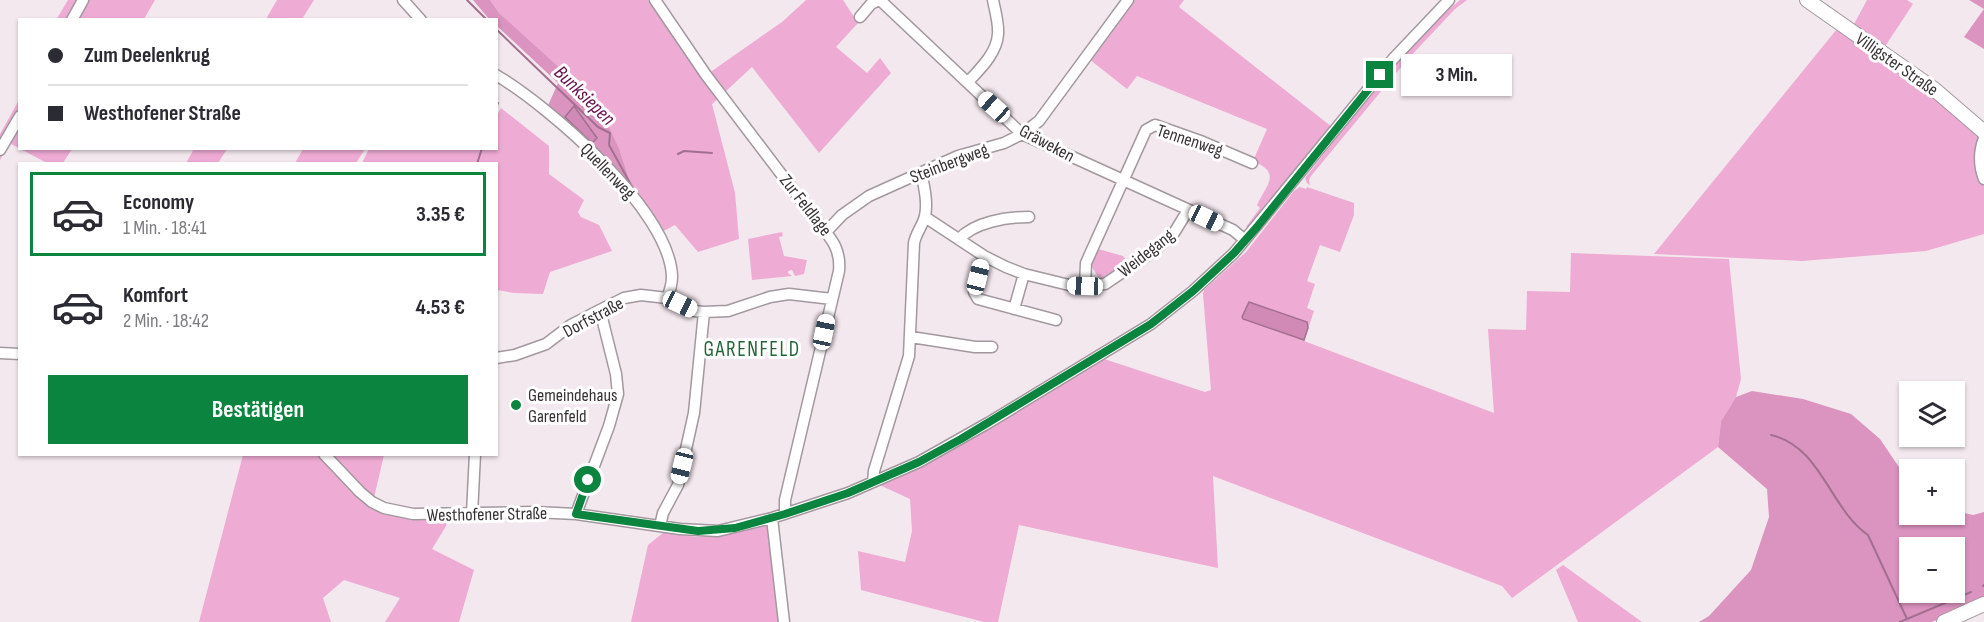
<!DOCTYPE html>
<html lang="de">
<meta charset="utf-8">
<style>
body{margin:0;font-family:"Sofia Sans Condensed",sans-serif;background:#f7f7f7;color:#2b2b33;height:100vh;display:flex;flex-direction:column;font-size:22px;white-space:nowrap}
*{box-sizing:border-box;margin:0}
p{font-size:20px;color:#7c7c81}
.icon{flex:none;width:33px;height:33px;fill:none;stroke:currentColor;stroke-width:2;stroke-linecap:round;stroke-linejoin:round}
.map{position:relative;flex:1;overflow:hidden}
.sheet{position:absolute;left:18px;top:162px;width:480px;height:294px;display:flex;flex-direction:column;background:#fff;border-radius:0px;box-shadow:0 2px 4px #0004}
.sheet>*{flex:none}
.hud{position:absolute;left:18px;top:18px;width:480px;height:132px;border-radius:0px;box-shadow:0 2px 4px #0004;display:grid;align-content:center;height:132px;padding:0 30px;background:#fff}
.tools{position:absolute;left:1899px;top:381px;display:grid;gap:12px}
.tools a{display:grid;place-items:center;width:66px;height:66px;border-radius:0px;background:#fff;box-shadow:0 2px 4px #0004;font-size:30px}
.end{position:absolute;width:27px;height:27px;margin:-14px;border:8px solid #0a843e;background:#fff;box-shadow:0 0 0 3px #fff}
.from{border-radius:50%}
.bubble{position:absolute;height:42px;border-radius:0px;background:#fff;box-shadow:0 2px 4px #0004;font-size:20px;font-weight:700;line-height:42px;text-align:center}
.car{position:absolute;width:18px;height:36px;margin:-18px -9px;border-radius:8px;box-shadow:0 0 4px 2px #0007;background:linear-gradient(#fff 24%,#345 0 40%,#fff 0 76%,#345 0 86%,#fff 0)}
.hud b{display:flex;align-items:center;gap:21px;height:57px;font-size:22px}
.hud b+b{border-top:2px solid #e1e1e2}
.hud i{width:15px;height:15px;background:#2b2b33}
ul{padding:10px 0 0;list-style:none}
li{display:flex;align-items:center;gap:18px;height:84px;margin:0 12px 9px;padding:0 18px;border:3px solid transparent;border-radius:0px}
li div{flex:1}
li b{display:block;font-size:22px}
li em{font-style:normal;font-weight:700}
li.current{border-color:#0a843e}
li>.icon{width:54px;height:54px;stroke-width:1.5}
.cta{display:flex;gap:12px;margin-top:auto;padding:12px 30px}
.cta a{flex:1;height:69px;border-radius:0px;background:#0a843e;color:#fff;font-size:24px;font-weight:700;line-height:69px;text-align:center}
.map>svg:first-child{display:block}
.green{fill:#eeabd4}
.forest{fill:#db93bf;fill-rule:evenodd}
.water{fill:#d18ab6;stroke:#a2708f;stroke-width:1.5}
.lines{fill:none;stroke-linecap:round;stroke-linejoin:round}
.stream{stroke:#a2708f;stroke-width:2}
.minor-casing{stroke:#a2989e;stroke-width:13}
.major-casing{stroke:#a2989e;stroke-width:16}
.minor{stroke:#fff;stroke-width:10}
.major{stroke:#fff;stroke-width:14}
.route{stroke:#0a843e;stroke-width:8}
.poi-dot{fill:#0a843e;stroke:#fff;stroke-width:2}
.labels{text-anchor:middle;stroke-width:6;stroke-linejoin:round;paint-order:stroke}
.street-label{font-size:18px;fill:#363234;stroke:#fff}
.poi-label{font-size:18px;fill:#363234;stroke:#fff;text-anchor:start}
.water-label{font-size:20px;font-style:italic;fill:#640f4c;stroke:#fff}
.quarter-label{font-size:21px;letter-spacing:1.5px;fill:#226537;stroke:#fff}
</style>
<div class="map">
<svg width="1984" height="622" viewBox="0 0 1984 622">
<rect width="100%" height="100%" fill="#f3e8ee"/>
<path class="green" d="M68,0H155L144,19L56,20Z
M277,0H314L302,19H266Z
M490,0H648L702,78L782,22L806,0H843L858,23L836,47L867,73L880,58L891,73L819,153L752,67L712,104L735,193L739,239L698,252L675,225L658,234L635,197L620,151L500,14Z
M1130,0H1184L1179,7L1332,127L1248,227H1246L1260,208L1257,205C1268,183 1281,173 1253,161L1267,129L1137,76L1127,89L1089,59Z
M1460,0H1467L1455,9L1407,60L1311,176L1309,180L1310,185L1307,183L1305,178C1352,120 1402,46 1460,0Z
M1867,0H1907L1913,4L1884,48L1854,24Z
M1837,29L1930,93L1980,137L1984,179V234L1926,251L1802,261L1654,254Z
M19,100L20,148L72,149L63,163H47L9,143L0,160V134Z
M501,108L549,146V174L584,200L578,212L581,217L599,225L612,251L550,272L543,294L514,293L497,290L496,164L362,163L369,149L496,148L497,115Z
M194,149V148L227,149L218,163H186Z
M303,149V148L365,149L356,163H295Z
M1300,187L1306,189L1307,187L1354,203V215L1340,252L1320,245L1307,281L1315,284L1307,308L1314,311L1304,341L1494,413L1488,329L1526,330L1527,291L1570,292L1571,253L1729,259L1741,379L1736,397L1721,421L1718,447L1512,598L1502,586L1213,476L1218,568L1019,525L998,622H984L861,590L858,551L905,562L912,531L910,499L873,482L1098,357L1205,392L1211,390L1203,294L1204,290L1246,252L1294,191Z
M782,232L783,236L779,237L784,256L807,260L804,274L795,276L792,270L788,271V273L792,276L752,280L748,239Z
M1098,249L1123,256L1127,261L1124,266L1104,280L1099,278L1090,264Z
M243,455H384L373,502L448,515L446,526L432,549L474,570L459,622H385L400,598L344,580L323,598L331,622H199Z
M768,525L782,622H631L648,545L664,532L696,537L720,536Z
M1563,565L1642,622H1578L1556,570Z"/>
<path class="forest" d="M473,0H490L500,14L597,102L620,151L635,197L546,110L558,83L497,26L496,20L489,19Z
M1969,0H1984V49L1964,37L1984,9Z
M1752,391L1803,399L1851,414L1880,439L1909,482L1910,514H1954L1955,511L1973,515L1984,512V599L1932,622H1699L1709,616L1751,570L1769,517L1767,489L1718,447L1721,421L1736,397ZM1910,548H1954V592H1910Z"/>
<path class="water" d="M574,106L597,138L592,143L565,117Z
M1249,302L1307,322L1308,328L1304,340L1243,319L1242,317Z"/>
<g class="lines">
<path class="stream" d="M467,0L487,20
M496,29L598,127L610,133L609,145L635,192
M496,107L498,103
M678,154L684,151L712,153
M477,164L482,148
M1771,435C1821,446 1830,509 1868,535L1907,619
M1983,586L1984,585
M1951,592L1963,596
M1900,622L1971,592"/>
<g class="minor-casing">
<path id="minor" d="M403,0L421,20
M655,0L706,75L819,224C832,239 841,250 839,271L785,500V514
M880,0L1022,134L1233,230L1245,240
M860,17L871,4L879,0
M72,20L83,0
M496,75C550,107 669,210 672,276C672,284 670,291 667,298
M968,82C980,69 997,53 998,34C999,24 995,10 993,0
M1984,138C1979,151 1979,166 1984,179
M0,150L20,116
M925,217L984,256L1006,267L1024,274L1069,285L1085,286L1105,284L1155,250L1174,233L1188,210
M826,232L842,215L869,196L958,156L1004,143L1022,134L1039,121L1128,0
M959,239C975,222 1006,217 1029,217
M984,256L974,292L978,299L1056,320
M1085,286L1086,263L1146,130L1155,125L1203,142L1252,163
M1014,309L1024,274
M911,337L975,347H992
M0,353L20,354
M496,358L515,355L546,344L571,325L600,310L624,298L641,295L667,298L694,311L704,312L728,311L770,297L789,294L832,299
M324,454L360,492L372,502L384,508L413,514L535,512L576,514L680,529L718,531L772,518L848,493L919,462L988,423L1151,324L1193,291L1234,253L1393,59L1449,0
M873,482L874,471L909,356L914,243C916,233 923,225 925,216C928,202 924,186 921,172
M472,514L475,454
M576,514L609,426L618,394L616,374L600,310
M772,518L784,622
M660,526L663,513L678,485L694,413L704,312"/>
</g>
<g class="major-casing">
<path id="major" d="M1807,0L1934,89L1984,132
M1944,622L1984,604"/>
</g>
<use href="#minor" class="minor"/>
<use href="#major" class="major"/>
</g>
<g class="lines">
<path class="route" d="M588,480L576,514L698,531L735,528L785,514L848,493L919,462L961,439L1151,324L1193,291L1234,253L1257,227L1380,75"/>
</g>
<circle class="poi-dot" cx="516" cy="405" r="6"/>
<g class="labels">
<g class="street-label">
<text transform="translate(1897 64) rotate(35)" y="6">Villigster Straße</text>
<text transform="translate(1190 140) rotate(18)" y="6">Tennenweg</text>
<text transform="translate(1047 143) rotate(28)" y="6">Gräweken</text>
<text transform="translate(949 163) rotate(-21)" y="6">Steinbergweg</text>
<text transform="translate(608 171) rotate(46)" y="6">Quellenweg</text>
<text transform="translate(806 205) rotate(52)" y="6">Zur Feldlage</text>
<text transform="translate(1146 253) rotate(-38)" y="6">Weidegang</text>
<text transform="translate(593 317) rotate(-28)" y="6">Dorfstraße</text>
<text transform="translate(487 514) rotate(-1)" y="6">Westhofener Straße</text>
</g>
<g class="poi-label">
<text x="528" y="401">Gemeindehaus<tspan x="528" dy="21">Garenfeld</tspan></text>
</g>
<g class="water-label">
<text transform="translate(585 95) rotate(44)" y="7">Bunksiepen</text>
</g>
<g class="quarter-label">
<text x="752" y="356">GARENFELD</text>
</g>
</g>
</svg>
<div class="tools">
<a><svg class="icon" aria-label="layers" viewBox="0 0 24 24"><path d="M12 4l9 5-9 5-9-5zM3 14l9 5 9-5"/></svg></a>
<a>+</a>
<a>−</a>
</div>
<i class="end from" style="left:588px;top:480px"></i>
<i class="end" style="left:1380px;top:75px"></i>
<div class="bubble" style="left:1401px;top:54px;width:111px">3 Min.</div>
<i class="car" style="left:994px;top:107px;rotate:312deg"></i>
<i class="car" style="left:1206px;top:218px;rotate:115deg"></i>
<i class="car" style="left:978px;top:277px;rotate:14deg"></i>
<i class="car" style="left:1085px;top:286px;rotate:272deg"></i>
<i class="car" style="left:680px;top:304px;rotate:115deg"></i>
<i class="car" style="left:824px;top:332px;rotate:12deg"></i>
<i class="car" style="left:682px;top:466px;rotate:194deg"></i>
<div class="hud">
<b><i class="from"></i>Zum Deelenkrug</b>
<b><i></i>Westhofener Straße</b>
</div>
<section class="sheet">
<ul>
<li class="current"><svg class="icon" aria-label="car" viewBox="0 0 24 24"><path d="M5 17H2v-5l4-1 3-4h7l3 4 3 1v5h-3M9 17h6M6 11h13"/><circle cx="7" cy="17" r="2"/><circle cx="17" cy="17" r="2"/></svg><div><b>Economy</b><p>1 Min. · 18:41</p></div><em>3.35 €</em></li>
<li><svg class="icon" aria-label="car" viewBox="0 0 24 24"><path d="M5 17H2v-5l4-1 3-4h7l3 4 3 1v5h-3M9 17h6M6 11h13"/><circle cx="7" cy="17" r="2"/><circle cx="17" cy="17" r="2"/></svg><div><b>Komfort</b><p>2 Min. · 18:42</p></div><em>4.53 €</em></li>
</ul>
<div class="cta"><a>Bestätigen</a></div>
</section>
</div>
